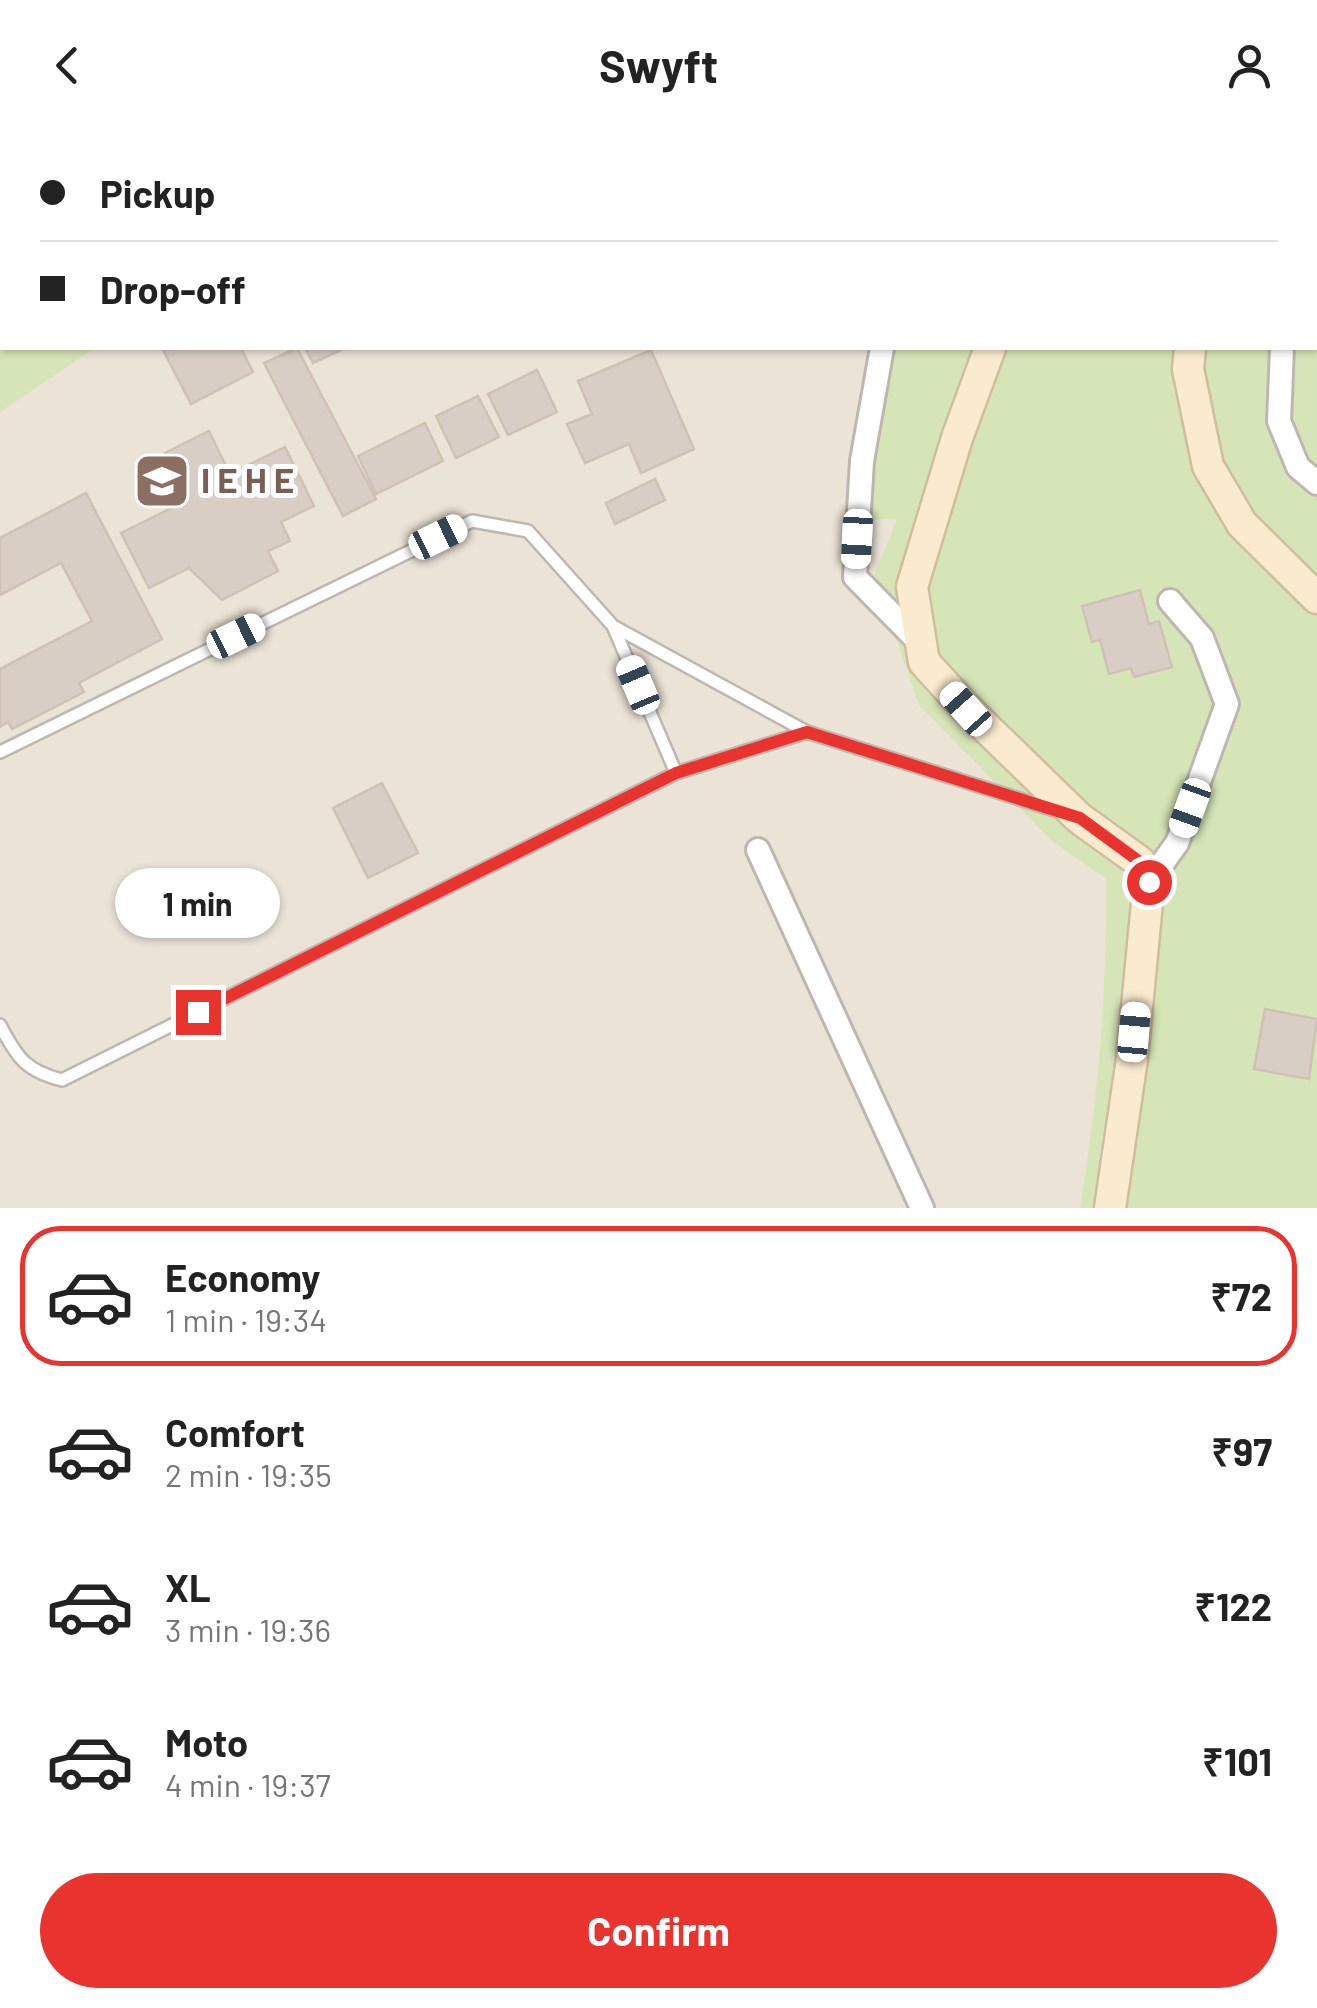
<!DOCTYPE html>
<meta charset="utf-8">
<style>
body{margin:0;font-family:Barlow,sans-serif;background:#f6f6f6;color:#222;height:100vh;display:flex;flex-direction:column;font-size:38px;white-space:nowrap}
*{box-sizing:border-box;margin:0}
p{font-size:32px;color:#767676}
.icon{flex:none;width:55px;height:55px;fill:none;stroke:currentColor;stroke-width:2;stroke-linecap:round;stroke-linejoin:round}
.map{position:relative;height:1078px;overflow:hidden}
.drawer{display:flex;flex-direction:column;background:#fff;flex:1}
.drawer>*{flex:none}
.hud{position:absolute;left:0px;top:0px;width:1318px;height:220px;box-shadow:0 2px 8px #0004;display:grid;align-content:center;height:220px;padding:0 40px;background:#fff}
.end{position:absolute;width:45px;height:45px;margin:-22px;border:12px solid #e9332e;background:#fff;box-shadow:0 0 0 5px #fff}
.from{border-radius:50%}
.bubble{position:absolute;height:70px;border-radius:35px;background:#fff;box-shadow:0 2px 8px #0004;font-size:32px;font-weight:700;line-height:70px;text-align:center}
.car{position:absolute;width:30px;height:60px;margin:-30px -15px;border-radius:12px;box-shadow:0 0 8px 2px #0007;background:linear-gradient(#fff 24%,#345 0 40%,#fff 0 76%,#345 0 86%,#fff 0)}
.hud b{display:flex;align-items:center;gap:35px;height:95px;font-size:38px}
.hud b+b{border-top:2px solid #e0e0e0}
.hud i{width:25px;height:25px;background:#222}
ul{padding:18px 0 0;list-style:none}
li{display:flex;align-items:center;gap:30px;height:140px;margin:0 20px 15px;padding:0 20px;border:5px solid transparent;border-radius:40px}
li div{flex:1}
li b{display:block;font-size:38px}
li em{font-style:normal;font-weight:700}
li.on{border-color:#e9332e}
li>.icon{width:90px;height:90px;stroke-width:1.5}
.cta{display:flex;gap:20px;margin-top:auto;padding:20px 40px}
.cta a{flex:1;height:115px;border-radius:60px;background:#e9332e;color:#fff;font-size:40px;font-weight:700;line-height:115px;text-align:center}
header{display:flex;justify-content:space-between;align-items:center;height:130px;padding:0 40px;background:#fff;font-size:45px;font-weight:700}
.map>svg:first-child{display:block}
.education{fill:#ece3d7}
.green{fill:#d6e5b8}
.building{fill:#d8cec5;stroke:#cfc2b5;stroke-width:2.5}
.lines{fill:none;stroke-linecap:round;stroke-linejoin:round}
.lane-casing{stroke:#bfb7af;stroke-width:16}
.street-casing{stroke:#bfb7af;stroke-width:28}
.secondary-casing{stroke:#d0bd9f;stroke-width:35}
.lane{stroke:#fff;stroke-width:11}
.street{stroke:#fff;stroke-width:22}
.secondary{stroke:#faebcf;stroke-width:30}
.route{stroke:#e9332e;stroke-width:12}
.labels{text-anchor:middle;stroke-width:10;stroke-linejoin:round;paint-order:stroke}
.education-label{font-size:35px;font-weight:bold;fill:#785e54;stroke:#fff;text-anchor:start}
</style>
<header><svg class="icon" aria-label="back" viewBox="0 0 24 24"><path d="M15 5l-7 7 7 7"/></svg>Swyft<svg class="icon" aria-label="person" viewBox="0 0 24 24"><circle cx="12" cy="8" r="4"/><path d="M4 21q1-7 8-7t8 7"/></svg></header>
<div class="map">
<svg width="1317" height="1078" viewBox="0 0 1317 1078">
<rect width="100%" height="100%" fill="#f4f1ec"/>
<path class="education" d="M86,218H893L857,389H897L1054,713L1106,749V834L1095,986L1080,1078H0V277Z"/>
<path class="green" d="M0,0H571L2,2V218H95L0,282Z
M799,0H1317V1078H1080C1098,969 1107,860 1106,749L1054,713L919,575L874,445L897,389L857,390L893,218H1315V2Z"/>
<path class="building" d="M162,218H241L253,242L191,274Z
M297,218L376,369L343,386L264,233Z
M305,218H345L313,233Z
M651,220L694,319L641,343L629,314L585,333L567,294L592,284L578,251Z
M537,240L557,282L508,305L488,264Z
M478,266L499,307L456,328L436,286Z
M425,293L443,331L376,364L358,326Z
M209,301L230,344L285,317L314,376L281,392L290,411L268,421L278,441L222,470L189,438L149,458L121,403L188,370L165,323Z
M655,349L665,370L615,394L606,373Z
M86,363L162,509L79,553L84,562L12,599L8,592L0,597V539L92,491L61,433L0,465V408Z
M1140,460L1149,494L1159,491L1172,537L1134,547L1131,538L1109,544L1100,510L1092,512L1082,476Z
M382,653L418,723L368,748L333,678Z
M1265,879L1317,889L1309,949L1254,939Z"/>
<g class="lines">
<g class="lane-casing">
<path id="lane" d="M613,496L676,643
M0,622L472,391L528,401L613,496L807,602L1061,682
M0,895C17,928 26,941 62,950L676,643L807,602"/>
</g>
<g class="street-casing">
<path id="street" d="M916,2V0
M0,116L2,120
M1315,124L1317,118
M882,218L862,331L855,447L921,514
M1282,218L1279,291L1298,337L1317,353
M758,720L922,1078
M1149,752L1177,713L1227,574L1202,508L1170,471"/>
</g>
<g class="secondary-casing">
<path id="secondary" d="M1069,2L1070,0
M1210,2L1211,0
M990,218L957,308L912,457L924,532L967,579L1079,688L1140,732L1149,752L1132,929L1110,1078
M1190,218L1188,239L1208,336L1242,394L1317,468"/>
</g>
<use href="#lane" class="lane"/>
<use href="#street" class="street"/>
<use href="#secondary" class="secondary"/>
</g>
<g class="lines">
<path class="route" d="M198,882L676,643L807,602L1080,688L1140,732L1149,752"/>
</g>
<defs>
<g id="university-square" transform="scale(2.875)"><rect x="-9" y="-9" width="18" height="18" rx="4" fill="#8d6e63" stroke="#fff"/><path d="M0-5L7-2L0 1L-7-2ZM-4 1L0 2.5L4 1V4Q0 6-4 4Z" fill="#fff"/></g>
</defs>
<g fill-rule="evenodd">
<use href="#university-square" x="162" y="351"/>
</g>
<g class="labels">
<g class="education-label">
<text x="201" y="363">I E H E</text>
</g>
</g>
</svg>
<i class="end from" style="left:1149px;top:752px"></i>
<i class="end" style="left:198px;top:882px"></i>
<div class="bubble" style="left:115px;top:738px;width:165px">1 min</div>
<i class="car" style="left:438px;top:407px;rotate:64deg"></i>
<i class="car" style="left:857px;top:409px;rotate:183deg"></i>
<i class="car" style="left:236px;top:506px;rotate:64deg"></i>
<i class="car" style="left:638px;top:555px;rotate:337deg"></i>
<i class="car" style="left:966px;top:579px;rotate:318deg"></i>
<i class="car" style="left:1190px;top:678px;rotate:200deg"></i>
<i class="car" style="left:1134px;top:902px;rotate:5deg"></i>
<div class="hud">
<b><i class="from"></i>Pickup</b>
<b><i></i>Drop-off</b>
</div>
</div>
<section class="drawer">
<ul>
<li class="on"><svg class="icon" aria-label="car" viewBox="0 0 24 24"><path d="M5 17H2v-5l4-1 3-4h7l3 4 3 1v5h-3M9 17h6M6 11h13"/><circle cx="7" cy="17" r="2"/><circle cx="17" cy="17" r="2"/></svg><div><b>Economy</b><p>1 min · 19:34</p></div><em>₹72</em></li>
<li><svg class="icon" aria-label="car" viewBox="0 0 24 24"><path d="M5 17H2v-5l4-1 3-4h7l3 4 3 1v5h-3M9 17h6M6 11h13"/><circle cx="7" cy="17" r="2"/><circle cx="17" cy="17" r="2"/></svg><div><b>Comfort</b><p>2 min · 19:35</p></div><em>₹97</em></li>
<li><svg class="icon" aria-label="car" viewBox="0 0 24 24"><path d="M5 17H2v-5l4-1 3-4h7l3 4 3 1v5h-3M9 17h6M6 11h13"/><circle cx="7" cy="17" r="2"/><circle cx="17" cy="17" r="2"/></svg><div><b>XL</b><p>3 min · 19:36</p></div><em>₹122</em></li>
<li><svg class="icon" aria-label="car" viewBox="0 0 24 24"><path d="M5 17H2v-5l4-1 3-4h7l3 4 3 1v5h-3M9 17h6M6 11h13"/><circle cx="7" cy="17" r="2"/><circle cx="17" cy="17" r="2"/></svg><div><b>Moto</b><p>4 min · 19:37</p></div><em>₹101</em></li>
</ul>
<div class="cta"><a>Confirm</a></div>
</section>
